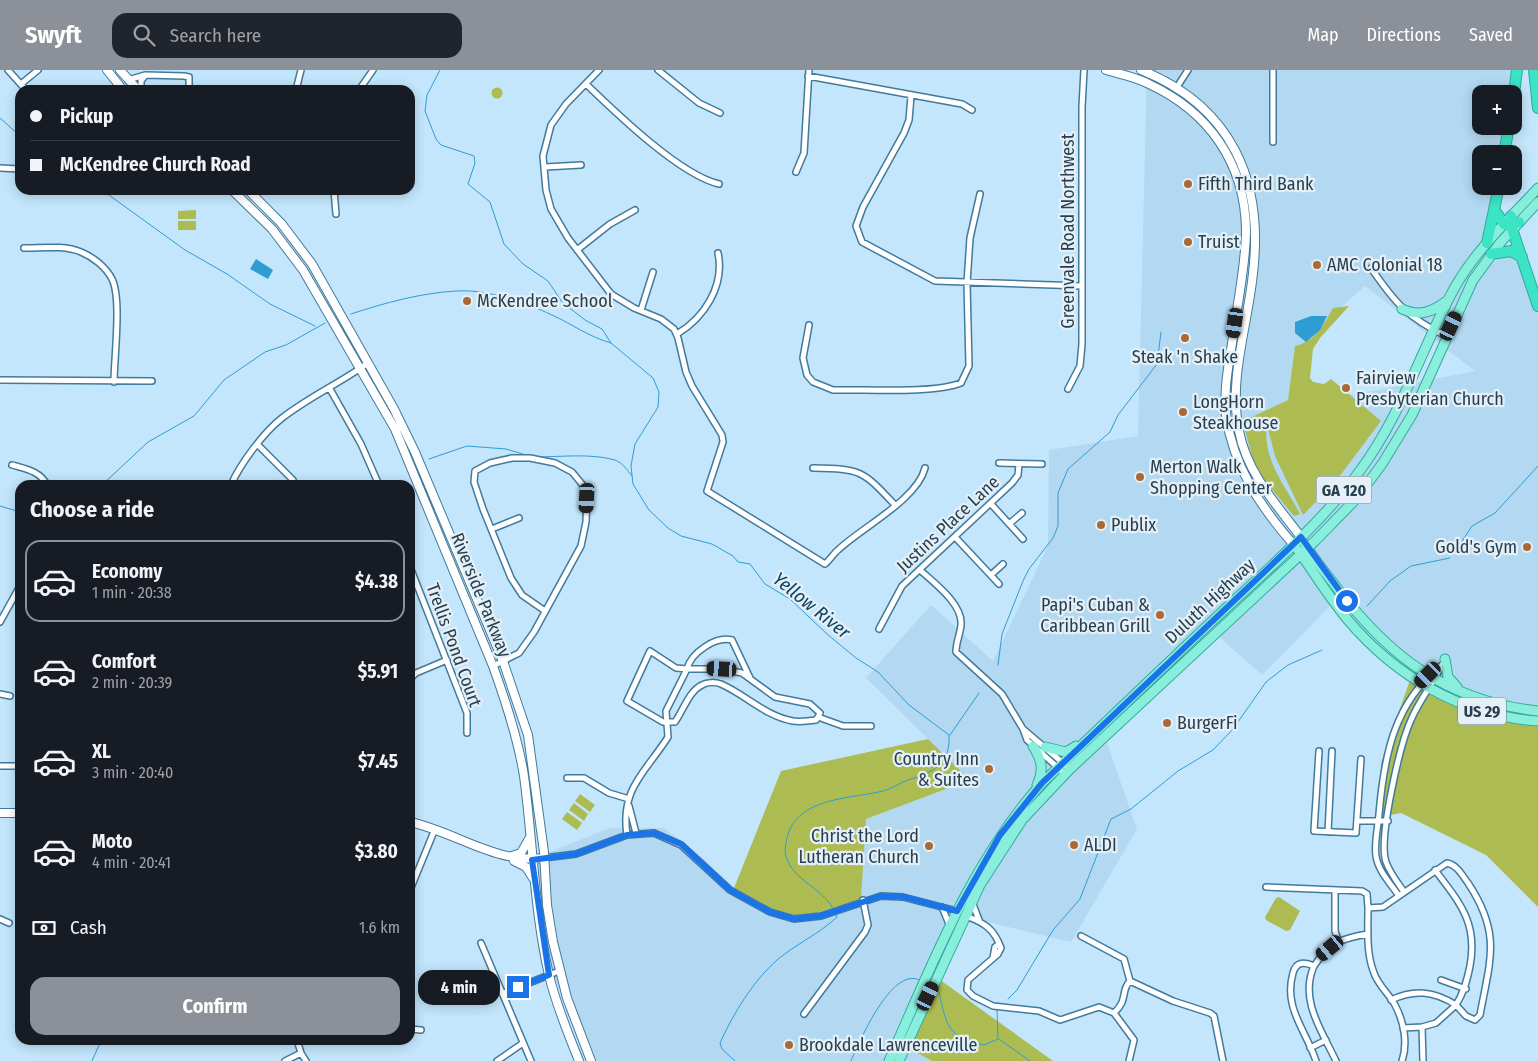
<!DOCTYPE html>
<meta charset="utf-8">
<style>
body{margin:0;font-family:"Fira Sans Condensed",sans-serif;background:#20242c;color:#f1f3f6;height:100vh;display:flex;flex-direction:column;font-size:19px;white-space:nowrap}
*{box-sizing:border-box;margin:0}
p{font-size:16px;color:#9ea1a6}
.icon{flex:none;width:28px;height:28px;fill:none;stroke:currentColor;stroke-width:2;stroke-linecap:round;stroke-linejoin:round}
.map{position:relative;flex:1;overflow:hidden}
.panel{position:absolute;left:15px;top:410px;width:400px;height:565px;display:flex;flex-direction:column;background:#171b24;border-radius:15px;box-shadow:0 2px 12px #0003}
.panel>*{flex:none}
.guide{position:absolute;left:15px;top:15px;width:400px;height:110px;border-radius:15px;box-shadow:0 2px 12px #0003;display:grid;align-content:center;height:110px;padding:0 15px;background:#171b24}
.controls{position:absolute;left:1472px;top:15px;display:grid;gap:10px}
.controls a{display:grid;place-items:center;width:50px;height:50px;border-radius:10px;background:#171b24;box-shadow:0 2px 12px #0003;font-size:25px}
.end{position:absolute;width:22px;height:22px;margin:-11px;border:6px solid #1a73e8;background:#fff;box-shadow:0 0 0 2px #fff}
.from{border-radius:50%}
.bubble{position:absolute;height:35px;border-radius:15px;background:#171b24;box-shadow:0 2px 12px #0003;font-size:16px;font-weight:700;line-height:35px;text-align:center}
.car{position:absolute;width:15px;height:30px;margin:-15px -8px;border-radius:6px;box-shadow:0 0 4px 1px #0007;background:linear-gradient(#222 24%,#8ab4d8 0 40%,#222 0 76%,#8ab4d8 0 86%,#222 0)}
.guide b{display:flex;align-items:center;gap:18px;height:48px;font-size:19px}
.guide b+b{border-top:1px solid #363941}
.guide i{width:12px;height:12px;background:#f1f3f6}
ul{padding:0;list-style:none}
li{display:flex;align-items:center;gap:15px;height:82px;margin:0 10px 8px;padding:0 5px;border:2px solid transparent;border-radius:15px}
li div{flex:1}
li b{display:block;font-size:19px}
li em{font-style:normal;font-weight:700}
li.active{border-color:#8c9099}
li>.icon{width:45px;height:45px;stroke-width:1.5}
h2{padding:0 15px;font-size:22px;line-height:60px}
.pay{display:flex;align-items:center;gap:12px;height:55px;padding:0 15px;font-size:19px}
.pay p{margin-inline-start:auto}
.button{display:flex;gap:10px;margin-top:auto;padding:10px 15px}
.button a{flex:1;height:58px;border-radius:15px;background:#8c9099;color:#fff;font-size:20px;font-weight:700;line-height:58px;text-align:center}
header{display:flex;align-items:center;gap:30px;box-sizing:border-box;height:70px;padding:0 25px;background:#8c9099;color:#fff}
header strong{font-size:24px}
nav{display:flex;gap:28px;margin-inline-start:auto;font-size:18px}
.search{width:350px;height:45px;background:#20242c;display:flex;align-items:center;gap:12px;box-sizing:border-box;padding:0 18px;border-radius:15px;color:#9ea1a6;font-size:19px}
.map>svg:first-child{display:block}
.built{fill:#b2d9f1;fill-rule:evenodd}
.green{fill:#acbc52}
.water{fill:#309cd4}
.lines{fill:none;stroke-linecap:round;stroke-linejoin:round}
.stream{stroke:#309cd4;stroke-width:1}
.street-casing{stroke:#427a9c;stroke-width:8}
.secondary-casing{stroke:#427a9c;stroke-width:10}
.primary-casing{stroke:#33aa9b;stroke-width:11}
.highway-casing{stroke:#33aa9b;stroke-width:12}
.street{stroke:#fff;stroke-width:5}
.secondary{stroke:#fff;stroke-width:8}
.primary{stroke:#89efdc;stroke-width:9}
.highway{stroke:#3ae4c4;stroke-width:10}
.route{stroke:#1a73e8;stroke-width:6}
.poi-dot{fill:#aa6834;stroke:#e4eff7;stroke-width:2}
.labels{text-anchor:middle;stroke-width:4.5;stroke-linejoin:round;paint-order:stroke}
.shield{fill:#e4eff7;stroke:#607481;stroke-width:1}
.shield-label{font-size:16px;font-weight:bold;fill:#273f4e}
.poi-label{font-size:18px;fill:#273f4e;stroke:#e4eff7;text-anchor:start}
.street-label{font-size:18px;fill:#273f4e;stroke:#e4eff7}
.water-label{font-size:19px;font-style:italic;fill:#0a4562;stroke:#e4eff7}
</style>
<header>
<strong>Swyft</strong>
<div class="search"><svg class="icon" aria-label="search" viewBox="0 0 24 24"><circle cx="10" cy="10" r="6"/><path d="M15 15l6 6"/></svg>Search here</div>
<nav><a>Map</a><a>Directions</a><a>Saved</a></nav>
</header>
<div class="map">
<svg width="1538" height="991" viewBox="0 0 1538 991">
<rect width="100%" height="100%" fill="#c3e6fc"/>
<path class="built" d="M1147,0H1513L1511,24H1481V56H1503L1498,84H1481V116H1497L1495,164L1523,196L1538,243V641L1506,643L1410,610L1335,531L1262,605L1207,556L1102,659L1137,759L1071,872L962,846L903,975L932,991H588L539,868L535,788L610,758H664L704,789L734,818L861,829L866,749L970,710L866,608L931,535L993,591L1048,476L1049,380L1138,366ZM1365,216L1475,301L1264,342L1288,330L1295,276L1306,274L1320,262L1333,238H1340Z"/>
<path class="green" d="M491.5 23a5.5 5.5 0 1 1 11 0a5.5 5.5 0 1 1-11 0Z
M196,140V149H178V141Z
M178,151H196V160H178Z
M1349,236L1320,268L1313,279L1310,308L1313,312L1324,314L1331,309L1381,351L1336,411L1303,445L1275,386L1267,355C1262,389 1285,415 1300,444L1294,446L1265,411L1254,394L1242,348L1252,347L1288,330L1295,276C1316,271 1323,255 1333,238Z
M1410,610L1506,643L1538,641V837L1486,785L1401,743L1379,747L1381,693Z
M928,669L970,710L866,749L861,829L793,850L734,818L781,701Z
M580,724L595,735L590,742L575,731Z
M574,733L588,744L584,751L569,740Z
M567,742L582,753L577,760L562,749Z
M1279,827L1300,841L1290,860L1286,861L1266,850L1265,847L1276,828Z
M936,907L1053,991H932L903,975Z"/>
<path class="water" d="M256,189L273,200L268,209L250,199Z
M1311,246H1327L1320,260L1306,272L1295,263V252Z"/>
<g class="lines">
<path class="stream" d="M440,0L427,25L425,41L436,69L441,75L474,86L475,93L468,114L490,132L504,174L523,194L548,211L562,232L585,250L602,259L611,273L653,308L659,322L658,337L635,374L631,396L633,414L649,440L668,458L681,466L712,474L733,486L738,492L750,494L765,514L790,529L827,564L856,588L878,602L909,635L949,665C951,694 932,703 908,710C899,713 892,719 883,721C851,729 796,727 787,768C786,773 784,781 786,786C793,811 823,818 833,839
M0,48L20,66
M102,120L185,180L227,204L270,234L315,256
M351,244C384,233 421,223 456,221C487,219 524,232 552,245C572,254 589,267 611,273
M535,387C560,387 591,383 615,390C623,393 627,400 632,406
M429,389L467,376L506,379L526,385
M102,415L148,372L194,346L224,310L265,282L286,275L325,253
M399,415L400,410
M0,436L20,442
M1459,476L1472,456L1495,443L1538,396
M1367,536L1390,511L1411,496L1450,488
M998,595L1002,564L1023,511L1029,499L1053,468L1058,456V423L1068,399L1110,362L1118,345L1157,294L1161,262
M950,665L979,623
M935,920L939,922C947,957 947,966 984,975L998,969
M1008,929L1017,920L1053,860L1080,829L1111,749L1131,739L1178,701L1213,680L1233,659L1266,612L1288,595L1322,580
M998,968L997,940L999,938
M999,969L1030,991
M92,991L100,973
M735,991L722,979L720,973C733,944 753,911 777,890C796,874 819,864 837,847L835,843
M851,991C859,972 892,896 919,910"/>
<g class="street-casing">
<path id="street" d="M8,0L26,20
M599,0L566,34L551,55L543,86L546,120L551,139L568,168L611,224L634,238L661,249L674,259L678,268L686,302L692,316L722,365L723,372L707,421L825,494C830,490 833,484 838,480C862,457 917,430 925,398
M658,0L699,33L720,43
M1273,0V72
M808,6L962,34L972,40
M128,10L145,5L184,6L189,7V20
M21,14L38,0
M586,14C616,43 680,105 719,114
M1177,17L1188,0
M141,20V11L145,6
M296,20L301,0
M359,20L373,0
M911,26L909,50L904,63L863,137L856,156L862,172L935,211L1082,216
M545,97L581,95
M0,98L20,99
M796,102L804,83L809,0
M334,120L336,144
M24,178C42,178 64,175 81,182C93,187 106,197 112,209C122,229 114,288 114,312
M577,180L610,154L635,140
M1371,198C1395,233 1408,248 1446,266
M641,240L653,202
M809,255L803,288L807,305L813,312L833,320C865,319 933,324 961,313L969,296L967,213L970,168L980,124
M677,264C704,248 725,216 718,183
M0,310L152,311
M330,319L361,374L379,415
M1068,319L1080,296L1082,274V37L1084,0
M258,375L293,410
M999,393L1042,394
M12,395C26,399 40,401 47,415
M813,398C862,399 862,400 895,435
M231,415C240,394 264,362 282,348C309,327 340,313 368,293
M991,434L1023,469
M1009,454L1022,443
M492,459L519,448
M955,467L999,514
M410,497L467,643V663
M920,500C934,513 963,534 961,555C960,565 956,572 956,582L1002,624L1023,659L1027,670L1065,704
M991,505L1003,494
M0,552L20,516
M879,559L902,516L1012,413L1018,405L1019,394
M493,596L519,583L534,562L581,476L586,452L587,428L582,414L572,402L555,393L530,388H512L490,393L475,401L474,412L483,439L511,508L522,525L545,541
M750,608L732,570C715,566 691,583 687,599L676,598L650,581L627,631L663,652H675C683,641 689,621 702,615C707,612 715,612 721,614C746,625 765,646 793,651C800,652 809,651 816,650L818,647
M410,609L416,603L447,590
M0,624L10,626
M818,647L843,656H871
M1023,659L1070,699
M1319,681L1314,761L1356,763L1361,689
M0,696H20
M567,708H584L609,723L629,729
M629,736L636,763
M1357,751H1388
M1328,762L1332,681
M627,765C620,718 646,702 668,667L666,641L687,599H722L742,603L775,627L810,634L820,643L818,647
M544,788L576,784L627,765L654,763L681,775L730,820L770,842L794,849L821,846L881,826L903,827L957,841
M1266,817L1362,821L1367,824L1368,838
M410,820L435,759
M1335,820V861L1338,870
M1404,822C1398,813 1390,803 1386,792C1378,769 1400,674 1411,650C1419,631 1432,615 1441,597
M1399,826C1391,814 1378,801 1376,786C1374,773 1378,757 1379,744C1384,686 1394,632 1442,595
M972,832L979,850
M942,837L949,854
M966,846C985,853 994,859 1001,878L998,884L968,910L967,920L973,926L993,936L1039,941L1060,950L1099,937L1114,943
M0,849L9,853
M1081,866L1124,889L1130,911
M481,873L531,991
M993,888L995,877L999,874
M1314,896C1299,930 1322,961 1336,991
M1441,910L1466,919
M504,923L559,901
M1391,930C1414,919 1434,921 1456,935L1436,953L1422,957
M804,944L865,862L868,855L863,830
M1403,958L1422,957L1423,991
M410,959L421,960
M297,970L301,983L306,991
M1310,978L1326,970
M285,991L301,983
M497,991L523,973
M1129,991L1134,970L1114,943C1129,929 1120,921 1130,911L1173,931L1210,943L1214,946L1223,991
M1316,991C1306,960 1283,938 1293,903C1296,891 1305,892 1314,896C1329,873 1342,868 1368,864
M1402,991C1408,973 1404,952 1395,935C1389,924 1378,915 1374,903C1366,883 1368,860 1368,838L1383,837L1447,793C1457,795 1462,805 1468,813C1502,864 1490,890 1480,945L1475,950L1466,946L1456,935C1464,922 1467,911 1470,896C1478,853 1460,833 1435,800"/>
</g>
<g class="secondary-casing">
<path id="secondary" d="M107,0L123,20
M120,0L138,20
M1106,0C1120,4 1136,7 1149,14C1209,42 1245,93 1246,160C1246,191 1239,224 1235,254C1231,284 1223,315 1226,345C1233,396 1260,436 1293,474
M1141,0C1231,36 1264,110 1253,203C1248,255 1228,309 1239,361C1247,403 1276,434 1301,467
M232,120L272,159L303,200L395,359L493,596C506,632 518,668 524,706C533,772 534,840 549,905C556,935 568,963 579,991
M248,120L281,153L312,194L394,339L415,382L503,591L528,665L544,782L547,835L553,872L567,928L591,991
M0,743H20
M410,752C456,762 495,794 544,788
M512,786L521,783L529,769
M514,791L526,797L533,808"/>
</g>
<g class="primary-casing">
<path id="primary" d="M1402,239C1420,247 1432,242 1447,231
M1305,474C1313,488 1324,501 1334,514C1388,586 1446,631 1538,641
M1298,480C1314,503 1329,527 1347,549C1395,606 1462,646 1538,651
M1445,589L1448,607L1457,617
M1033,676C1042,690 1044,700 1037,715
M1045,677L1066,682L1076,676
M889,991C932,895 971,792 1042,713C1102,656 1161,599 1222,542C1269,498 1320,454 1359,402C1403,343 1421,279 1455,217C1476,180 1509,149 1538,118
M899,991L980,815L1022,750L1070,699L1315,471L1356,429L1382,394L1412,345L1473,210L1500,173L1538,132"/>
</g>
<g class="highway-casing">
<path id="highway" d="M1534,0L1538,38
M1514,24L1517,0
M1504,84L1509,56
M1495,141L1504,154L1511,155L1519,152
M1511,146V156L1538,236
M1487,173L1499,116
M1491,184L1511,181L1522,187"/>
</g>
<use href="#street" class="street"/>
<use href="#secondary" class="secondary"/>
<use href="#primary" class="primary"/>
<use href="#highway" class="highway"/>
</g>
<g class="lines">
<path class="route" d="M518,917L549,905L532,790L576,784L627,765L654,763L681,774L730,820L770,842L794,849L821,846L881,826L904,827L957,841L1000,765L1042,713L1301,467L1347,531"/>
</g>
<g class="poi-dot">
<circle cx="1188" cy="114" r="5"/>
<circle cx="1188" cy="172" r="5"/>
<circle cx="1317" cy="195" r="5"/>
<circle cx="467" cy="231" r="5"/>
<circle cx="1185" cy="268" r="5"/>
<circle cx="1346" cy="318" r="5"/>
<circle cx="1183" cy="342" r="5"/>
<circle cx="1140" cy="407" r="5"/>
<circle cx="1101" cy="455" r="5"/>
<circle cx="1527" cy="477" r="5"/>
<circle cx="1160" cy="545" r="5"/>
<circle cx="1167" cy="653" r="5"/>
<circle cx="989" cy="699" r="5"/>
<circle cx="1074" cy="775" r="5"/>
<circle cx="929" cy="776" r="5"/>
<circle cx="789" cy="975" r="5"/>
</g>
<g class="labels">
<g class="shield">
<rect x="1316.5" y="406.5" width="55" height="27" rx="4"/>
<rect x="1458" y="627.5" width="48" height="27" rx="4"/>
</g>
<g class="shield-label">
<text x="1344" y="426">GA 120</text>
<text x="1482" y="647">US 29</text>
</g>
<g class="poi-label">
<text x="1198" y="120">Fifth Third Bank</text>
<text x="1198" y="178">Truist</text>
<text x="1327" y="201">AMC Colonial 18</text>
<text x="477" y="237">McKendree School</text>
<text x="1185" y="293" text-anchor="middle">Steak 'n Shake</text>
<text x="1356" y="314">Fairview<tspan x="1356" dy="21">Presbyterian Church</tspan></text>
<text x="1193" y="338">LongHorn<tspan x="1193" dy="21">Steakhouse</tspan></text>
<text x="1150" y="403">Merton Walk<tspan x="1150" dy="21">Shopping Center</tspan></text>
<text x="1111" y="461">Publix</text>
<text x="1517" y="483" text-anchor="end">Gold's Gym</text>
<text x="1150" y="541" text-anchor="end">Papi's Cuban &amp;<tspan x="1150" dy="21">Caribbean Grill</tspan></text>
<text x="1177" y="659">BurgerFi</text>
<text x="979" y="695" text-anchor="end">Country Inn<tspan x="979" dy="21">&amp; Suites</tspan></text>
<text x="919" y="772" text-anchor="end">Christ the Lord<tspan x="919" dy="21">Lutheran Church</tspan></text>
<text x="1084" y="781">ALDI</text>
<text x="799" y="981">Brookdale Lawrenceville</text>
</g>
<g class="street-label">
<text transform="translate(1068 161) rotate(-90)" y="6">Greenvale Road Northwest</text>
<text transform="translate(948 454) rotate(-43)" y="6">Justins Place Lane</text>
<text transform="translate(481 525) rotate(68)" y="6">Riverside Parkway</text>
<text transform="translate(1210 531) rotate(-43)" y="6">Duluth Highway</text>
<text transform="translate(454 575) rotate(70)" y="6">Trellis Pond Court</text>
</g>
<g class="water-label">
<text transform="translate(812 535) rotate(39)" y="7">Yellow River</text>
</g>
</g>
</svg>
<div class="controls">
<a>+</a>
<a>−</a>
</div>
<i class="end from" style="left:1347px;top:531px"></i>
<i class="end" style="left:518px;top:917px"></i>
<div class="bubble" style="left:418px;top:900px;width:82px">4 min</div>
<i class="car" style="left:1235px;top:253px;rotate:188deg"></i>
<i class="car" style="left:1451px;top:256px;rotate:25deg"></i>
<i class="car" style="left:587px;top:428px;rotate:183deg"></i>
<i class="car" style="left:722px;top:599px;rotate:273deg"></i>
<i class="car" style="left:1428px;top:605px;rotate:225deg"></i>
<i class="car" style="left:1330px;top:878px;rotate:230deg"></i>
<i class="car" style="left:928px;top:926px;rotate:25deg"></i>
<div class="guide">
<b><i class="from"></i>Pickup</b>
<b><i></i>McKendree Church Road</b>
</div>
<section class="panel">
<h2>Choose a ride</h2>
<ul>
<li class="active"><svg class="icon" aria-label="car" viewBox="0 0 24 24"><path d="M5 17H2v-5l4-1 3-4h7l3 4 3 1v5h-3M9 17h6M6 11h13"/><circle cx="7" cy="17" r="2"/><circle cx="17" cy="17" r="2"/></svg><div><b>Economy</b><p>1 min · 20:38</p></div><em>$4.38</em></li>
<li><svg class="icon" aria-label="car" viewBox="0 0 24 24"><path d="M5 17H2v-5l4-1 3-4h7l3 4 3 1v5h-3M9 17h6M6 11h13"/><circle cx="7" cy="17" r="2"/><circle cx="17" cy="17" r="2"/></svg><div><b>Comfort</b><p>2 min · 20:39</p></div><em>$5.91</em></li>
<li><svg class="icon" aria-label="car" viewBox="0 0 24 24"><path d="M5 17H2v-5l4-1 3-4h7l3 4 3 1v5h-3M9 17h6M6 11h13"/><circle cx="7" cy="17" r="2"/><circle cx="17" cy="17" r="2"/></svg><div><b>XL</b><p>3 min · 20:40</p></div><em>$7.45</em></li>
<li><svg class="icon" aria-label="car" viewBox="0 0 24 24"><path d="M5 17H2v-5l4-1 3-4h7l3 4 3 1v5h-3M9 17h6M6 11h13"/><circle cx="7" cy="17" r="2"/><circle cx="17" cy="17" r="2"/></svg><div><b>Moto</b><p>4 min · 20:41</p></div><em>$3.80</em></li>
</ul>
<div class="pay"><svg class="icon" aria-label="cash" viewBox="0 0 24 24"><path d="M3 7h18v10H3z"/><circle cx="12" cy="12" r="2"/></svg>Cash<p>1.6 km</p></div>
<div class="button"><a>Confirm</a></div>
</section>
</div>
